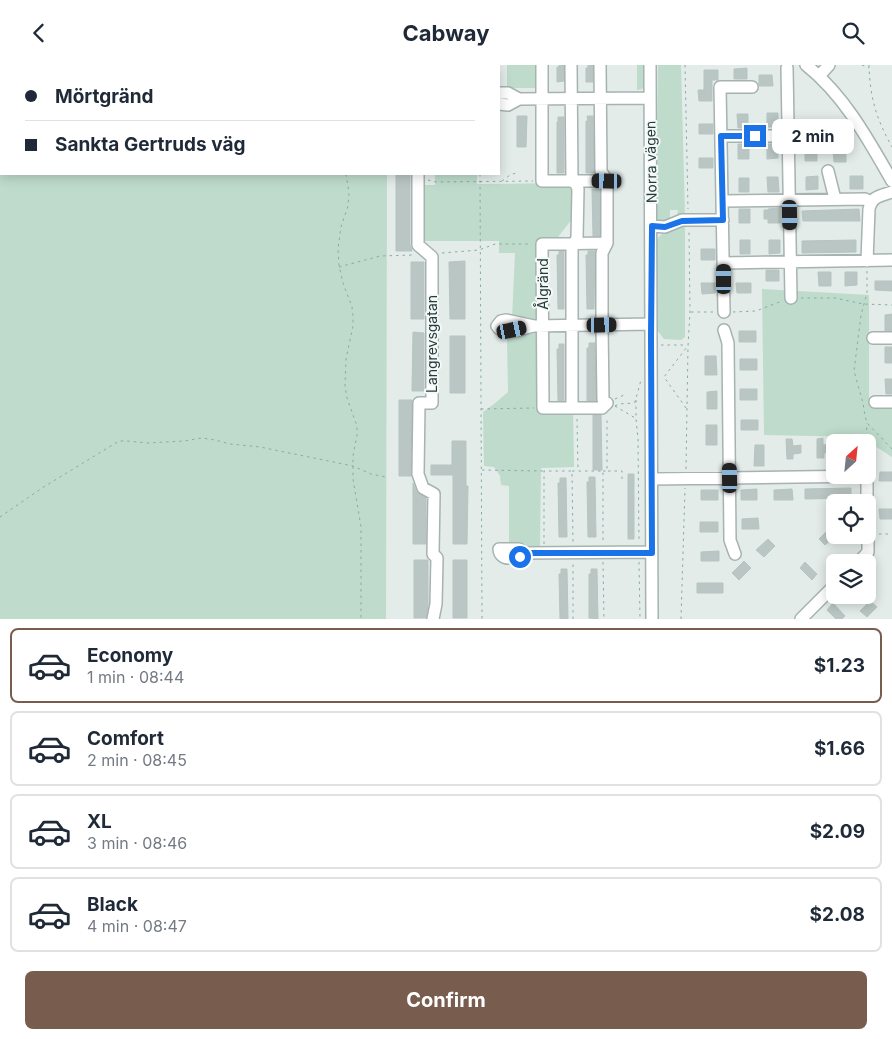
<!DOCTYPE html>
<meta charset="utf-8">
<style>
body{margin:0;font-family:Inter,sans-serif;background:#f6f6f7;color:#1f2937;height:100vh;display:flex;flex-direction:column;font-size:19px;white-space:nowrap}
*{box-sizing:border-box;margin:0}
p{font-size:16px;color:#747a83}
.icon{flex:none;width:28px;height:28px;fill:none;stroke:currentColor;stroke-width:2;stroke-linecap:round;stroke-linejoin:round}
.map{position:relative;height:554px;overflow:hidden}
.sheet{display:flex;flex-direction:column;background:#fff;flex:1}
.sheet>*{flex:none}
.top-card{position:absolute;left:0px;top:0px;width:500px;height:110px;box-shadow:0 2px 12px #0003;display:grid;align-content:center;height:110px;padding:0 25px;background:#fff}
.needle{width:32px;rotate:27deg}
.fabs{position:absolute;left:826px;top:369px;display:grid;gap:10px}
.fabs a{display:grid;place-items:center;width:50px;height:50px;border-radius:8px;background:#fff;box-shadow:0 2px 12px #0003;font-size:25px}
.end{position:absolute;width:22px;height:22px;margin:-11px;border:6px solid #1a73e8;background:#fff;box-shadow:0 0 0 2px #fff}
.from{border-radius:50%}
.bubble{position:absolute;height:35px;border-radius:8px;background:#fff;box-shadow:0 2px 12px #0003;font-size:16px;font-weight:700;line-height:35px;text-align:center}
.car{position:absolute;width:15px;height:30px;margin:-15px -8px;border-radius:6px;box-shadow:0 0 4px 1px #0007;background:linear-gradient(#222 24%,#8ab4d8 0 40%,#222 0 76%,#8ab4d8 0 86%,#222 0)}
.top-card b{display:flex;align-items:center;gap:18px;height:48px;font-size:19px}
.top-card b+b{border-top:1px solid #e0e1e3}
.top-card i{width:12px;height:12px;background:#1f2937}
ul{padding:9px 0 0;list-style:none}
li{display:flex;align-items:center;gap:15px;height:75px;margin:0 10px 8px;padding:0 15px;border:2px solid #e0e1e3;border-radius:8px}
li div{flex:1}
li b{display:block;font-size:19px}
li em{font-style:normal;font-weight:700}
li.active{border-color:#785d4e}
li>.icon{width:45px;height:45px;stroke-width:1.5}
.cta{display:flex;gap:10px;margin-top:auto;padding:10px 25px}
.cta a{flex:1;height:58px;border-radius:8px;background:#785d4e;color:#fff;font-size:20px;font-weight:700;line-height:58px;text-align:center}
header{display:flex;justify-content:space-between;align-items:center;height:65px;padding:0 25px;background:#fff;font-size:22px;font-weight:700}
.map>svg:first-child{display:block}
.green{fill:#bedbcb}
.building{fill:#b9c6c3;stroke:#b6c5c1}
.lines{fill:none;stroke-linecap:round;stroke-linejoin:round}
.minor-casing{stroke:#a6b3b1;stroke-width:14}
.path{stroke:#87aca7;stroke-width:1;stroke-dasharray:2.5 4;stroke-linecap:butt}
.minor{stroke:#fff;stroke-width:11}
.route{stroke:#1a73e8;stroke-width:6}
.labels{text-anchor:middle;stroke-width:4;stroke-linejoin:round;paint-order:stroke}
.street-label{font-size:14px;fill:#253b39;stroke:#f4f8f7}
</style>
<header><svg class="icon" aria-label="back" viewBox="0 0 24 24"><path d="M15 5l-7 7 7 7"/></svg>Cabway<svg class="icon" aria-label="search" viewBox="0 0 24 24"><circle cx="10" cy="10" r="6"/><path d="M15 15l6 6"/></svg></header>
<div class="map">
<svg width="892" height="554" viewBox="0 0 892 554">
<rect width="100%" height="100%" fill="#e3ece9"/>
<path class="green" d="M0,0H104V1H1V109H387L386,554H0Z
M149,0H387V1H147Z
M507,0H538V23H507Z
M637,0H645L644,22L642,24L637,25Z
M658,0H681L685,151H677L678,145H670V155L656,156Z
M435,109H477V119L571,118L572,154L555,176H542V254H512L515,188H499V176H425V120H435Z
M679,161H685V272L681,275L664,274L657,265V175C661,166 671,167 679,161Z
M762,224L869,230V342L892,341V392L861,372L764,370Z
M540,267L541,346L573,347L574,402L541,403L540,481L521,482L516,477H509V421L501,420L500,411L494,402L484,401L483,347L494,339L508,327L507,273L518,268Z"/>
<path class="building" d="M559,0H564V16L557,17V2H559Z
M588,0H593V17H586V3H588Z
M747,3V14H734V4Z
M704,5H718V15H712V36H699L698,25H704Z
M759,10H772L773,21H759Z
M767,48H778V62H767Z
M737,49H748V63H738Z
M517,51H527L526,82H517Z
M587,51H593L594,108H586V56H588Z
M558,52H564V108H557V57H558Z
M699,59H713V69H699Z
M738,79H749V94H738Z
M767,79H778V93L767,94Z
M805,79H817V96H805Z
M833,85H846V97H834Z
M699,93H713V103H699Z
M396,110H410V180L412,186H396Z
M818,111V124L806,125V112Z
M850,111H863V124H850Z
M767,112H778L779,127H768Z
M739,113H749V127H739Z
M592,124H600V171H593Z
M780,143V158H768V154H764V145H768V144Z
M739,144H750V158H739Z
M859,144L860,156H803L802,146Z
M740,175H750V189H740Z
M769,175H780V188L769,189Z
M856,175V187L802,188V176Z
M701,184H715V195H701Z
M559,186H564V244H558L557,190H559Z
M588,186H595L594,244H587L586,190H588Z
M465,196V254H450L449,197Z
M411,197H424V254H411Z
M766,205H779V216H766Z
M818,207H831V221H819Z
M845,207H857V220L845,221Z
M875,216H892V226L875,225Z
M701,218H715V228L702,229Z
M736,218H751V228H737Z
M892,249V266H885V250Z
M739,266H756V277H739Z
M413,267L424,268V326H412Z
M450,271H465V328H450Z
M589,278H595L596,336H587V283H589Z
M559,279H564V336H558L557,284H559Z
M885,282H892V298H885Z
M705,291H716L717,310H705Z
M740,294H757V305H740Z
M885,314H892V329H886Z
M740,324H757V335H740Z
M717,326V344H707V327Z
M399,335H412L411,411H399Z
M593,350H601L602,405H593Z
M741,355H758V365H741Z
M706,360H717V380H706Z
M823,373V380L832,379V387L824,388V393H817V374Z
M786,374H792L793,381L801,380V388L793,389V394H787Z
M452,376H466V421H468L467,479H453V410H431V400H452Z
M755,380H764V401H754Z
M880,407H892V416H879Z
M628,409H634V474H628Z
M589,412H595L596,472H588L587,417H589Z
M560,413H566L567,472H559L558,418H560Z
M413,418L416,426L419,429L426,433V479H413Z
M851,423V433L805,434V424Z
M757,424V435H741V425Z
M792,424L793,435H774V425Z
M701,425H718V435H701Z
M879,444H892V454H880Z
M758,453L759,464H742V454Z
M700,457H718V467H700Z
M827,466L833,473L825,480L819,474Z
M768,474L775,481L764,492L756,485Z
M719,486V496H701V487Z
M414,495H428V540L426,553H414Z
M453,495H467V553H453Z
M744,496L751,503L739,515L732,508Z
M805,497L817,509L812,515L800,503Z
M561,504H567L568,554H560L559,509H561Z
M591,504H597L598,554L589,553V509H591Z
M697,518H723V528H697Z
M870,536L877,542L867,552L860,546Z
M833,538L845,551L842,554H836L827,545Z"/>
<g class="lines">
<g class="minor-casing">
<path id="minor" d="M430,0V1
M542,0V116H607
M571,0L572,116L576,119L578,124L577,173L572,183V343
M600,0L601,106L607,116V178L602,188V260L603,335L607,338L602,343H543L542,179L607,178
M650,0L652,554
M806,0C844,30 868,74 892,116
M787,3L791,233
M819,11L829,0
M499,28H508L519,34L650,33
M499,39L508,40L519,34
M721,71H789
M828,106L835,134
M418,109V180L432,192V338H419L418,409L423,423L434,429L433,489L437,493L436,539L433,554
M723,136L865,134L871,137
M652,161L665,162L682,155H723
M867,196L869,144C872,131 880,131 892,127
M723,198L892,195
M724,247L720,22H752
M534,261C524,263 503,272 497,261L501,256L506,255L534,261L651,259
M724,265L728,278L730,475L735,489
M873,273H892
M875,337H892
M652,414L867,411V438
M524,488C517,494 500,497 499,484H519L524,488L652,487
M858,498L868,487V448
M801,554L835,520"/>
</g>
<path class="path" d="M311,0V1
M685,0L688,144
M862,0L869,3
M869,0C870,33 876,53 892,82
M480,1V0
M346,109L349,128L348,141L341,162L338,184L339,200L343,218L352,242L353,251V261L346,294L345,321L347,333L357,361V370L353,391V414L361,462V554
M480,109L482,554
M428,115L436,117L533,116
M502,116L510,110L516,108
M442,188L479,185L495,179H532
M339,202L380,191L413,190
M867,206V228L861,250L854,306L863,338L865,351L867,358L892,384
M801,233H835L863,239L892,240
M691,247H714
M733,247L756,246L782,236
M661,280H687
M615,334L624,330
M636,335V354L638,374L639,478
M615,341C621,337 628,340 635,337L641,315
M615,341L635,353
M686,343L664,312L687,282
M481,344L534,343
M577,354L578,405
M866,378L867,358
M686,404L688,281L690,247L689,166
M482,405L543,406
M572,406H603V478
M603,406H607V352
M608,406H622V414
M0,452L42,423L119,376H127L147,378L184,376L202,373L215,375L230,379L260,382L353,401L371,409L386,412
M879,469H892
M544,479V406H572L573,478
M603,497L604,554
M639,497L640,554
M573,554V497
M681,554L685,423"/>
<use href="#minor" class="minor"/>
</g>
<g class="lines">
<path class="route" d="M520,492L524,488H652L651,272L652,161L665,162L682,156L723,155L721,71H755"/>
</g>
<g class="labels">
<g class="street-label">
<text transform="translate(651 97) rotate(-91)" y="5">Norra vägen</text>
<text transform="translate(543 219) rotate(-90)" y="5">Ålgränd</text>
<text transform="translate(432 279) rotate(-90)" y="5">Langrevsgatan</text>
</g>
</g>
</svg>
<div class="fabs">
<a><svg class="needle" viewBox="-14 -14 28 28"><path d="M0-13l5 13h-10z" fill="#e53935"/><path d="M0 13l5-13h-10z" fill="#747a83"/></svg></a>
<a><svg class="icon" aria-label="locate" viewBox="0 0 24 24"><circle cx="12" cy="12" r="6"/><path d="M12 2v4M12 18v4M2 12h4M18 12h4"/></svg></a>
<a><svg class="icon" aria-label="layers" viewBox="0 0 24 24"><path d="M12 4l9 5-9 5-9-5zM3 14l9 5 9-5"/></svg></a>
</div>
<i class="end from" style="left:520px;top:492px"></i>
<i class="end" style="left:755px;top:71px"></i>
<div class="bubble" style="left:772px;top:54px;width:82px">2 min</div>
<i class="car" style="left:607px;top:116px;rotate:271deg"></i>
<i class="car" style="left:790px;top:150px;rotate:179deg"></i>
<i class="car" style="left:724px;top:214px;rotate:0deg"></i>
<i class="car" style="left:602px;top:260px;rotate:89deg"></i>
<i class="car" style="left:512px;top:265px;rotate:78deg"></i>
<i class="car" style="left:730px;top:413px;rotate:359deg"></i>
<div class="top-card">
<b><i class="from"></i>Mörtgränd</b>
<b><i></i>Sankta Gertruds väg</b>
</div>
</div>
<section class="sheet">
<ul>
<li class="active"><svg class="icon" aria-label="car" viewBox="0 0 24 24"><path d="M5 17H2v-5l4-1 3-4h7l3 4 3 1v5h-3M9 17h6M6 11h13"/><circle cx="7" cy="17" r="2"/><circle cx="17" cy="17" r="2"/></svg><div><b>Economy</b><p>1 min · 08:44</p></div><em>$1.23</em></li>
<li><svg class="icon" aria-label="car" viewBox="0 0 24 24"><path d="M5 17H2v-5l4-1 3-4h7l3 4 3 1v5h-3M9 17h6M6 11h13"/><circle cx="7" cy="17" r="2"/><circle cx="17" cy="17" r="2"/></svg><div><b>Comfort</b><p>2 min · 08:45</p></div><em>$1.66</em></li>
<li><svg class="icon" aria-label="car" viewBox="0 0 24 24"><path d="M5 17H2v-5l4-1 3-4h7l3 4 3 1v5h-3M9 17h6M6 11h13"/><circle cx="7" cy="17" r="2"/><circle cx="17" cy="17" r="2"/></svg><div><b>XL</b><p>3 min · 08:46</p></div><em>$2.09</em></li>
<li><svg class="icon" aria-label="car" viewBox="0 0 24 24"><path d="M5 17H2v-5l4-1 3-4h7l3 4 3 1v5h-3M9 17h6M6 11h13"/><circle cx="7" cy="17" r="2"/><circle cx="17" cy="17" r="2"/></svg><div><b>Black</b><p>4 min · 08:47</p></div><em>$2.08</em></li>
</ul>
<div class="cta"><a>Confirm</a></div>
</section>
